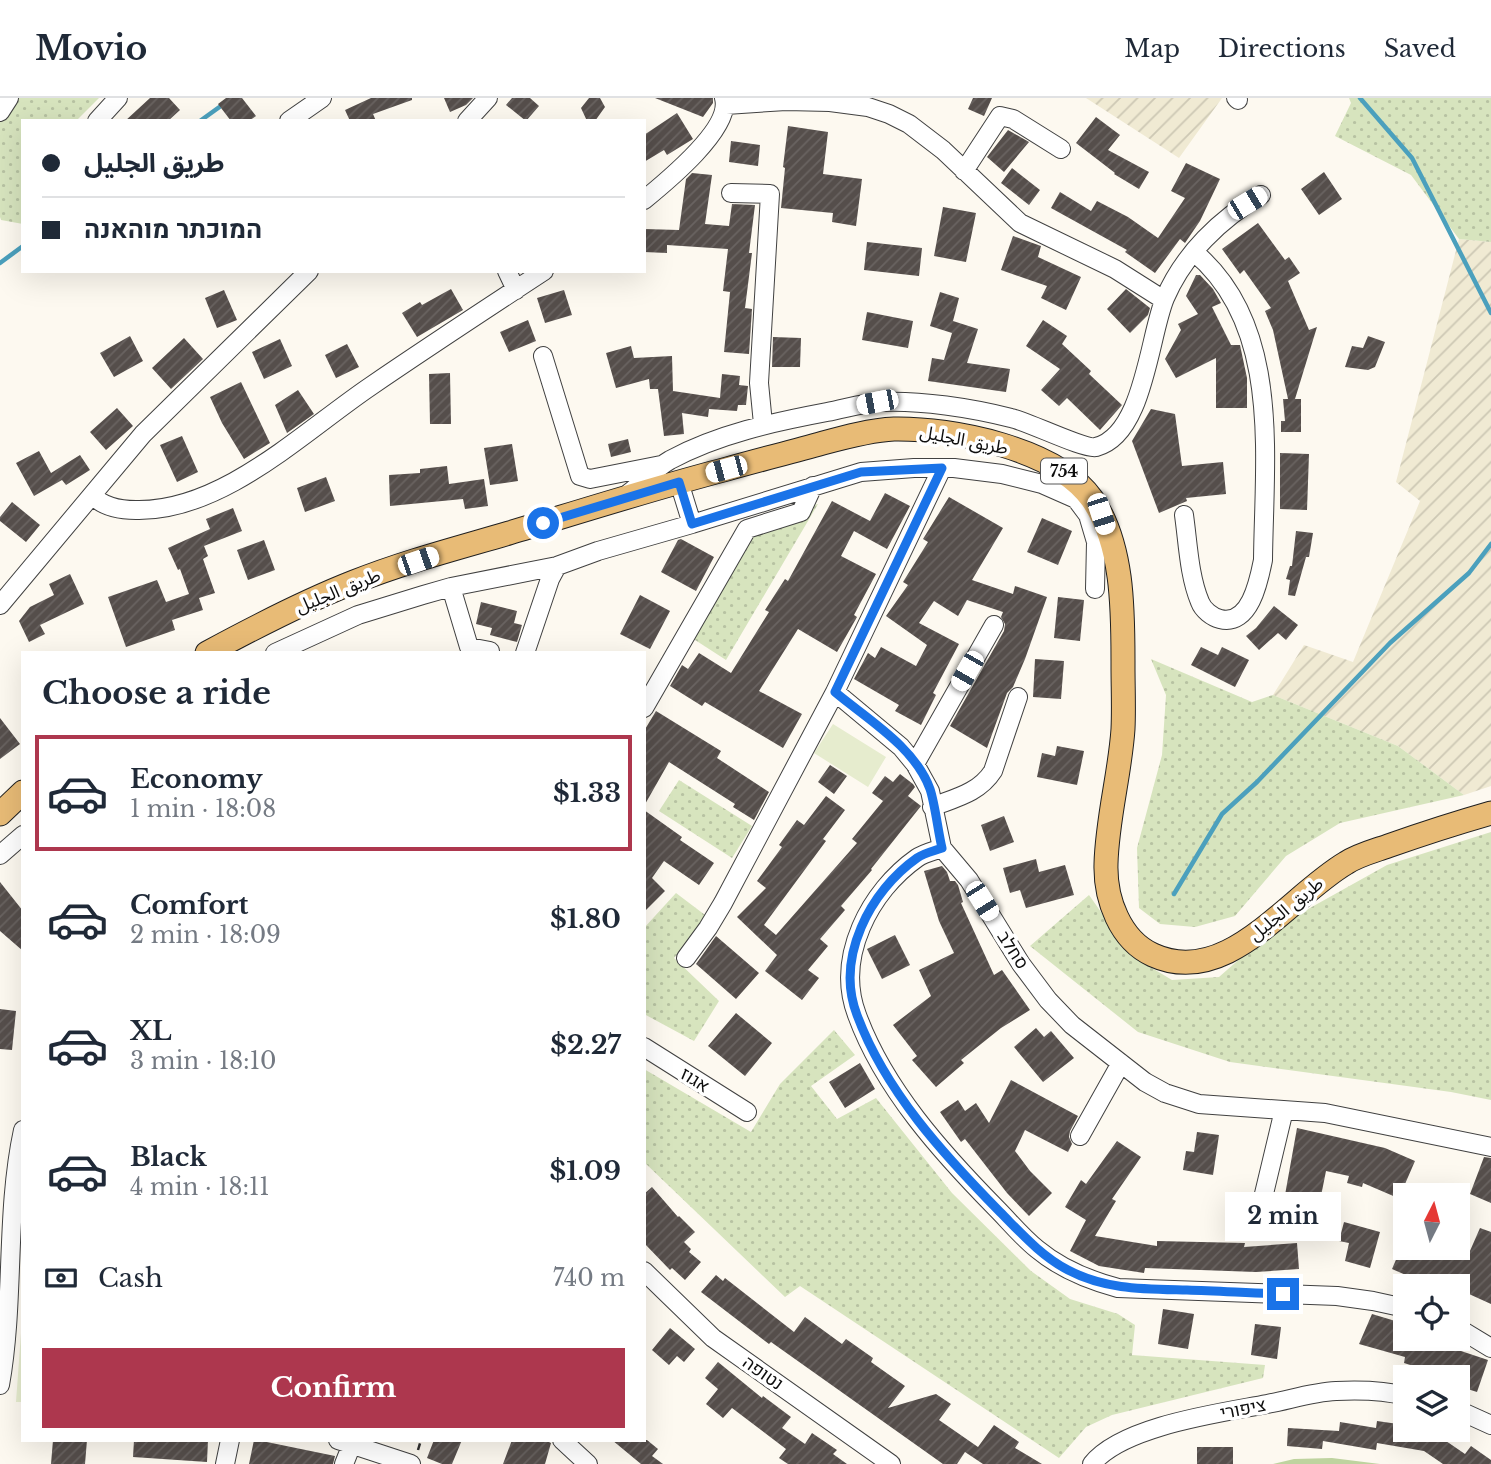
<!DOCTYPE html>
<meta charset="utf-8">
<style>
body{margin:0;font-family:"Libre Baskerville","Noto Sans Arabic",Heebo,serif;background:#f6f6f7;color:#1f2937;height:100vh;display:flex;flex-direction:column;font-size:26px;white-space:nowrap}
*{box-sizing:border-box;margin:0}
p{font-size:23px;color:#747a83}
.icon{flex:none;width:38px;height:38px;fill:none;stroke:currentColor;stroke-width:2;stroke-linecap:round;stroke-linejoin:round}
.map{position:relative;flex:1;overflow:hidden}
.details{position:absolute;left:21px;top:553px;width:625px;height:791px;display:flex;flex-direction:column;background:#fff;border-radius:0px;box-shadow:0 7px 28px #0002}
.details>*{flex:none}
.guide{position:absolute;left:21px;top:21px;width:625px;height:154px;border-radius:0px;box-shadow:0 7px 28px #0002;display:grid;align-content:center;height:154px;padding:0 21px;background:#fff}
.needle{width:46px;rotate:6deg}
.tools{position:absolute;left:1393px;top:1085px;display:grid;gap:14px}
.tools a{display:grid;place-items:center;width:77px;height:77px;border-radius:0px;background:#fff;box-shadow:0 7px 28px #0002;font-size:35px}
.end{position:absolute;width:32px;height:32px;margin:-16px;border:9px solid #1a73e8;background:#fff;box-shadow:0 0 0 4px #fff}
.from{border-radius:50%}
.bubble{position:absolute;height:49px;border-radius:0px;background:#fff;box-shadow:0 7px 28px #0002;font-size:23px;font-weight:700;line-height:49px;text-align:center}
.car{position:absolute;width:21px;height:42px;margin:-21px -10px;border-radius:9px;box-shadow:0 0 5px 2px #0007;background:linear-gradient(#fff 24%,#345 0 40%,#fff 0 76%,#345 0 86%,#fff 0)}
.guide b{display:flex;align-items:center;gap:24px;height:66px;font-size:26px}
.guide b+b{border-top:2px solid #e0e1e3}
.guide i{width:18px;height:18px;background:#1f2937}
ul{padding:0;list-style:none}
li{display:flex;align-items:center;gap:21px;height:116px;margin:0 14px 10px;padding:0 7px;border:4px solid transparent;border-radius:0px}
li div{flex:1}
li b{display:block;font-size:26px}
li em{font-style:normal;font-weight:700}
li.current{border-color:#ad374e}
li>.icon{width:63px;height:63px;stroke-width:1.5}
h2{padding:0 21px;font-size:32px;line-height:84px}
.pay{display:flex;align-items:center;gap:18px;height:77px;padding:0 21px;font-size:26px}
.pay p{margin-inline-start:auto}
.primary-button{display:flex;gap:14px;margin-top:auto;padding:14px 21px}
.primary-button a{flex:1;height:80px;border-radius:0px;background:#ad374e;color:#fff;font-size:28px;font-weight:700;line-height:80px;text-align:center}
header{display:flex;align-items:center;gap:42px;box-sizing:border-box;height:98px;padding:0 35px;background:#fff;border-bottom:2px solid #e0e1e3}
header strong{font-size:33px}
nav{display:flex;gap:38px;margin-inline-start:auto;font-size:24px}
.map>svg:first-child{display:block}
.farmland{fill:url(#farmland-furrows)}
.grass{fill:url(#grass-dots)}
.forest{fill:url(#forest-firs)}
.pitch{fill:#e6ecce}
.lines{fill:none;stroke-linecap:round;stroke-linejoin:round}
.stream{stroke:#4ba0bd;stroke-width:4.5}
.building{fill:url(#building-hatch)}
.minor-casing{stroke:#414141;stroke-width:20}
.major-casing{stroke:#1f1f1f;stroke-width:25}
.path{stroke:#303030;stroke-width:2.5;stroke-dasharray:7 3.5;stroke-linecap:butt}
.minor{stroke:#fff;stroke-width:18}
.major{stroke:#e8bb76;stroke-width:23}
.route{stroke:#1a73e8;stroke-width:9}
.labels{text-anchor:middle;stroke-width:7;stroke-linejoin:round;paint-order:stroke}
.shield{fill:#fff;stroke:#565656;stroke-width:2}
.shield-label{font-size:16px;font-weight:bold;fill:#0e0e0e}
.street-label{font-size:18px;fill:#0e0e0e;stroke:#fff}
</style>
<header>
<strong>Movio</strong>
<nav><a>Map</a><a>Directions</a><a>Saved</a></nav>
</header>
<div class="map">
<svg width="1491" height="1366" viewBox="0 0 1491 1366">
<defs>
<pattern id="farmland-furrows" width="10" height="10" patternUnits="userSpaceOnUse" patternTransform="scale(1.75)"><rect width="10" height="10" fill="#f0ead3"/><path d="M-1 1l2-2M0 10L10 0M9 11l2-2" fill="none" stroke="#cdc8b4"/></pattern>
<pattern id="grass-dots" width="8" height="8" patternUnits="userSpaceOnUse" patternTransform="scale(1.75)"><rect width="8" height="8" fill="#d7e4be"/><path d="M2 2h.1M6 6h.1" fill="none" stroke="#b7c2a2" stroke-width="1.8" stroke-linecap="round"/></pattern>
<pattern id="forest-firs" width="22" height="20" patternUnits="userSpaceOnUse" patternTransform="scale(1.75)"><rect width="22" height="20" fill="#bed39f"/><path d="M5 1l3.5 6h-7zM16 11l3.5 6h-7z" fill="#a2b488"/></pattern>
<pattern id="building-hatch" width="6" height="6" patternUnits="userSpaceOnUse" patternTransform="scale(1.75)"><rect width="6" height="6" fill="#554e4b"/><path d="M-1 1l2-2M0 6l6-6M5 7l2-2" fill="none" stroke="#696361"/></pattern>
</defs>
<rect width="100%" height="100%" fill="#fdf9f0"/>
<path class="farmland" d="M1086,0H1222L1179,60Z
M1459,141L1491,144V688L1464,697L1398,648L1273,597L1304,547L1353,564L1420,403L1396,384Z"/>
<path class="grass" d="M0,0H99L76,23H23V126L1,122L0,119Z
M1349,0H1491V144L1459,141L1411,77L1335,38L1351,5Z
M818,406L726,562L692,540L758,421Z
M1151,561L1252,604L1273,597L1398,648L1464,697L1340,725L1286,758L1235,818L1195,829L1160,826L1139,810L1137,750L1162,657L1166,597Z
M679,682L752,728L732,760L659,713Z
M1491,734V1002L1451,994L1230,964L1138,934L1030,848L1089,797L1132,858L1172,882L1219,879L1276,829L1387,767Z
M676,795L709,820L674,860L719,903L694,943L644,916V830Z
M834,932L855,957L811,988L837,1021L876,1000L952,1095L1031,1173L1070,1201L1118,1216L1135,1227L1132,1257L1265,1267L1263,1280L1112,1317L1086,1329L1059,1360L800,1188L785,1199L644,1064V971L751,1034L780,986Z"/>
<path class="forest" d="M1332,1360L1380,1366H1273L1294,1361Z"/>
<path class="pitch" d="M833,626L886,659L868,689L814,655Z
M21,1235H23V1304H16Z"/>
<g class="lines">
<path class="stream" d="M1360,0L1412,60L1491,215
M200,23L232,0
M0,165L23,148
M1174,796L1222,716L1257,684L1390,545L1469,475L1491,446"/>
</g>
<path class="building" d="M150,0H169L180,12L168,23H125Z
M226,0H242L256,18L249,23H231L218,6Z
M371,0H412V2L373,16L376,23H350L345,12Z
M444,0H473L466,7L450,14Z
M512,0H530L539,8L526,23L506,7Z
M589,0H600L605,9L595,23H587L581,10Z
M655,0H713V5L703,19Z
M973,0H992L984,18L968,11Z
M677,15L693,41L667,57L664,52L644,64V37Z
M1096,19L1120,37L1108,52L1149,74L1139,91L1114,76L1115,75L1076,45Z
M788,28L828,34L823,76L862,81L856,128L832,124L833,115L781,110L785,70L783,69Z
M1008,32L1029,44L1004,74L987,59Z
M731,43L760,47L758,68L729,64Z
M1186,65L1220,81L1200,123L1185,145L1180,141L1155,175L1125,154L1127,152L1051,110L1060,94L1091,113L1097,103L1128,119L1158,140L1185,100L1171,93Z
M1012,70L1040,92L1029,107L1001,85Z
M1324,74L1342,101L1319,117L1301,91Z
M692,75L712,77L705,126L729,128L732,106L755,107L749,155H752L745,210L752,211L749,256L724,254L730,194L723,193L728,151L667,147V155L644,154V131L679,132L686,81Z
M943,109L976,115L966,164L934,158Z
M1258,125L1285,162L1289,159L1300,175L1288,183L1309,232L1317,229L1295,301H1301V334H1281V323H1285L1283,301H1288L1273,232L1265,213L1271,210L1244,172L1240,176L1222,151Z
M1013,138L1041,148L1038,159L1081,179L1066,212L1041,200L1047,188L1001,172Z
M867,144L922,150L919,178L864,172Z
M1196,177H1200L1213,191L1221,205L1212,209L1231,247H1240L1247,280V310H1216V260L1176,280L1165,261L1181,232L1178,226L1198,216L1186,198Z
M451,191L463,212L417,239L402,215L420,204L422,207Z
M1126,191L1150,210L1148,217L1130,235L1107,211Z
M224,192L237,222L217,230L205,200Z
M564,192L572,217L545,225L537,200Z
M940,194L959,200L953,223L978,231L967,265L1010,271L1006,294L928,283L932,260L944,262L952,235L930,228Z
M867,214L913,223L908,250L862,242Z
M528,222L536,243L509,254L500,234Z
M1043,222L1067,238L1062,246L1091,273L1089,276L1122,307L1100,332L1067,300L1059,308L1041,292L1060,271L1026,248Z
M130,238L143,263L114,279L100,255Z
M1368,238L1385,244L1375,269L1368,272L1345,269L1352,248L1363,250Z
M773,239L801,240L800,269H772Z
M184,240L203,261L171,291L152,270Z
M280,241L292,268L264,281L252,254Z
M347,246L359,269L336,280L325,257Z
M631,248L634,260L672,258L673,293L720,300L722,276L740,278L739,287L748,288L746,307H738L737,313L709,311L708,319L682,315L684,336L664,338L658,291H650L649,281L616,290L606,255Z
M450,275L451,326H430L429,276Z
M241,284L270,345L244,361L222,325L210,299Z
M298,292L314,316L287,335L275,307Z
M117,310L133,328L106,352L90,334Z
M1151,311L1175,316L1182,368L1223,364L1226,396L1186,400L1187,403L1159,415L1132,343Z
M182,338L198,374L177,384L160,347Z
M628,341L631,354L611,359L608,346Z
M512,346L518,383L490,387L484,350Z
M39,353L51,375L80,357L90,372L66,387L62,382L34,398L16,365Z
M1280,355L1309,356L1307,412L1280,411Z
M447,368L449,386L484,381L488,408L465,411L463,401L390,408L389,377L420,375V371Z
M326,379L335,403L305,414L297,390Z
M885,395L910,408L887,451L854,433L841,458L876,476L854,517L857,519L837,554L798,531L759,593L802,616L783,650L705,604L702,608L670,588L682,567L688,571L699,555L731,575L769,514L765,512L785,481L788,483L832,403L870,423Z
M949,399L1003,430L972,482L1013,496L1015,488L1047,499L1025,561L1013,589L1007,595L987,650L950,628L1004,533L1005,526L1001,519L1003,514L967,502L958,518L934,503L919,525L959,546L933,595L936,597L921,627L895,613L899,607L854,581L868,555L875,560L881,549L916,568L927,547L886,518L908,487L903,484L928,444L923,441Z
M12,404L40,427L26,444L0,423V419Z
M233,410L242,433L204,448L208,458L203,461L215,495L199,500L203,512L172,522L175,532L126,549L108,499L157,482L166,504L189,496L180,471L178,472L168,450L210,431L206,421Z
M1042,420L1072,433L1058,467L1027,454Z
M1296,433L1313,435L1309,459H1306L1295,498L1288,497L1290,482L1286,481L1290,468H1292Z
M681,441L714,459L696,493L661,474L678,442Z
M264,442L275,472L248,482L237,452Z
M70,476L84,506L40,527L45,536L29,544L19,523L30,509L54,497L49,486Z
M640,497L670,513L650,551L620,536Z
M1058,499L1084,502L1080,543L1054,540Z
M481,504L517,513L514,525L522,527L517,544L490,537L492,530L476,526Z
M1274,508L1298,527L1286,542L1278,535L1259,552L1246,538L1256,530Z
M1201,549L1218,557L1222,549L1249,562L1235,589L1191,567Z
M1035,561L1064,563L1061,601L1033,599Z
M656,613L721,653L717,660L769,694L754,722L733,709L735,706L669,664L644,708V633Z
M0,620L20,646L0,661Z
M1057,648L1084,653L1077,687L1037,679L1042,655L1055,658Z
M830,667L847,678L834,696L818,684Z
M900,676L913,686L915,689L908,698L921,708L871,771L872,772L841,808L845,812L820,841L828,848L808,872L819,880L802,902L765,873L777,857L737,819L766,790L757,783L782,749L779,747L797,722L804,727L826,698L845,712L823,741L826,743L764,827L776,837L857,745L852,741L883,703L872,695L885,678L893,684Z
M644,712L682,739L680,742L714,765L699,787L664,763L652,780L665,793L644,814Z
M1004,718L1014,744L990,753L981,727Z
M1036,761L1039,774L1065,767L1074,797L1026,810L1020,792L1010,795L1003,770Z
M942,768L947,774L950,783H955L958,787L963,804L961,805L994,877L1002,872L1030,912L1001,930L961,962L964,965L936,989L912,962L917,958L893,927L931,898L919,872L954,855L939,823L924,773Z
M0,784L23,813V853L0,833Z
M895,837L910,867L882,881L867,851Z
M716,838L759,875L736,901L696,866Z
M0,911L16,913L12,952L0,951Z
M736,915L772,945L745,978L708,948Z
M1036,930L1044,939L1051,933L1074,960L1043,984L1014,949Z
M860,965L875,991L845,1010L829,984Z
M1011,982L1078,1018L1070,1033L1069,1039L1072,1046L1068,1054L1025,1032L1015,1053L1030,1073L1052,1095L1029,1118L1007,1095L965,1041L961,1044L940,1014L958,1002L965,1013L976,1005L989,1025Z
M1297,1030L1385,1050L1415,1063L1405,1086V1103L1363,1085L1362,1089L1347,1085L1349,1078L1326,1073L1320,1103L1285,1097Z
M1197,1034L1219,1037L1213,1077L1183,1072L1186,1053L1194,1054Z
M1117,1043L1141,1059L1112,1101L1116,1103L1095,1138L1157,1148V1143L1245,1145L1244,1149L1297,1145L1299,1171L1256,1174L1145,1170L1144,1175L1099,1168L1070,1153L1086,1122L1065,1109L1081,1082L1086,1086Z
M1484,1059L1491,1060V1105L1470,1096Z
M652,1089L678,1119L679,1118L695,1134L684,1144L691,1151L689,1154L701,1164L685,1182L672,1170L670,1172L644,1145V1096Z
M1344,1124L1380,1134L1370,1170L1345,1163L1349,1145L1339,1143Z
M1480,1130L1491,1134V1206L1469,1196L1467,1201L1458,1197V1188H1438L1423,1181L1422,1184L1392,1171L1401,1150H1437L1466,1162Z
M716,1177L723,1183L725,1180L794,1234L805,1219L842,1246L846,1241L873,1260L871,1264L905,1288L888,1310L936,1296L951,1306L939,1322L978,1349L994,1327L1019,1344L1015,1350L1042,1366H983L965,1354L957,1366H943L771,1244L769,1246L701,1194Z
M1163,1211L1194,1216L1188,1251L1158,1246Z
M1372,1216L1402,1225L1397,1241H1442L1440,1246L1488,1262L1477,1294L1458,1288V1279H1448L1404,1265L1405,1259L1359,1246Z
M1255,1226L1281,1229L1277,1261L1251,1257Z
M670,1230L695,1251L684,1264L677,1258L669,1267L652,1252Z
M718,1264L762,1300L763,1298L791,1319L782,1330L805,1346L812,1335L837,1352L833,1356L847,1366H788L779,1360L786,1351L732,1310L723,1320L706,1306L718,1291L705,1280Z
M1377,1323L1405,1327V1332H1430L1465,1356L1471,1348L1491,1362V1366H1443L1424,1353L1377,1345L1376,1352L1323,1343L1322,1351L1287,1348L1288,1330L1339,1333L1340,1324L1376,1330Z
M53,1342H87L85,1366H51Z
M134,1342H208L207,1364L133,1359Z
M254,1342H257L335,1358L333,1366H249Z
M434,1342H462L452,1366H442L427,1360Z
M512,1342H545L551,1345L545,1366H503Z
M612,1342H647L658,1351L652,1358L663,1366H641Z
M1197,1349H1233V1366H1197Z"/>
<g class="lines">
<g class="minor-casing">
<path id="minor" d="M1236,0L1238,2
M726,7L786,3L830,4L868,9L889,16L909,26L943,52L1020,125L1115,171L1164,202
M0,14L9,0
M97,23L118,0
M289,23L322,0
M467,23L488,0
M964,73L1000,18L1013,21L1061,51
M731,95L770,96L759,285L763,326
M644,102C666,84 732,30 724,0
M507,173L516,192
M543,258L580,378L590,381L661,367
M679,384L692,426L861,374L914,370H954L1002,376L1042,386L1076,401L1088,417L1096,444L1095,491
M629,395C642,385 656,370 670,362C718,336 774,324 827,314C844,311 862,305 880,304C920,302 972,310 1011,320C1029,324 1085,352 1096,349C1144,337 1149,238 1165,200C1184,156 1220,121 1261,97
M92,397C103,409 120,412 136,412C222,414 303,334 371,288C428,249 486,211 544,173
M1184,417C1188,445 1189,478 1200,504C1203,512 1212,519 1220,521C1250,529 1259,482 1263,462C1264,359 1282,227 1194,154
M451,489L469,549L490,553
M0,507L143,336L309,173
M275,555L358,517L423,497L451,489L557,468L598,453L692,426
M525,555L550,481L557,468
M835,594L942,370
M644,610L747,431L801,414L813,388
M915,666L994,527
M932,709C955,700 979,695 993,673L1018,599
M942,750C934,753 924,755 917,760C870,793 835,859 857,917C884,991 942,1055 996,1110C1009,1123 1022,1139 1037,1151C1061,1171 1088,1182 1118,1190L1337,1198L1373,1203L1405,1210
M0,757L23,737
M686,860L708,830L723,805L835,594L901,649L915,666L930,693L942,750L969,782L1021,866L1048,902L1072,927L1145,984L1165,995L1199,1006L1325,1015L1491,1049
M644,949L747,1014
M1080,1038L1121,965
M1257,1125L1284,1012
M644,1173L713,1240L891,1366
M1458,1230L1491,1250
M0,1287C15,1203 5,1116 23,1032
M1458,1312L1491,1327
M338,1342L411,1366
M562,1342L588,1366
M225,1366L230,1342
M344,1366L352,1346
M1092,1366C1122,1328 1220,1315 1267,1306C1289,1302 1313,1294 1336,1293C1358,1292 1383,1292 1405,1298"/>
</g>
<g class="major-casing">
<path id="major" d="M207,555C255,529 303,504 354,484C404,464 458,450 509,435C582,413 654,390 727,371C759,362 791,354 823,345C845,339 871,332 894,331C953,330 1057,351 1092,401C1124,447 1123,515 1123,568C1123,589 1124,610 1123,631C1120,676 1107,721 1106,766C1105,801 1120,842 1153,857C1227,891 1288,799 1346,765C1358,757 1374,753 1388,748C1422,736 1456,725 1491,715
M0,716L23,694"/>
</g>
<path class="path" d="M418,1352L421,1342"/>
<use href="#minor" class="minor"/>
<use href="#major" class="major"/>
</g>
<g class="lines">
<path class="route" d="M543,425L679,384L692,426L861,374L942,370L835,594C867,621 915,649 930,691C935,706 938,733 942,750C934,753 924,755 917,760C870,793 835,860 857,917C885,993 944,1057 1000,1114C1021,1135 1041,1158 1068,1172C1106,1192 1145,1191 1187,1192C1219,1193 1251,1195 1283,1196"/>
</g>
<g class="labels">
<rect class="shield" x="1041" y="360.5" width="46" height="25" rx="5"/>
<g class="shield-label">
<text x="1064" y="379">754</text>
</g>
<g class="street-label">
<text transform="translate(964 342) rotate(11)" y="6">طريق الجليل</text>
<text transform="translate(338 493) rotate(-22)" y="6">طريق الجليل</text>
<text transform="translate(1286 811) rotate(-39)" y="6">طريق الجليل</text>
<text transform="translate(1013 852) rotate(57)" y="6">סחלב</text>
<text transform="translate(695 982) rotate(32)" y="6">אגוז</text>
<text transform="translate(763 1275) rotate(35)" y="6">נטופה</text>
<text transform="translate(1243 1311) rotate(-11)" y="6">ציפורי</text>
</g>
</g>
</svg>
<div class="tools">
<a><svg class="needle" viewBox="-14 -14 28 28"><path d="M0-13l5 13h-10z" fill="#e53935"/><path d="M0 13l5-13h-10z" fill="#747a83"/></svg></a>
<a><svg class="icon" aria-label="locate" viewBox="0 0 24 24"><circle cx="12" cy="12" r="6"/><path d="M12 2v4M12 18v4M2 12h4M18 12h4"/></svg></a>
<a><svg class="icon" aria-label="layers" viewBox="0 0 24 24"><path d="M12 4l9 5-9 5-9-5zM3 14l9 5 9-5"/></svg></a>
</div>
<i class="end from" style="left:543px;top:425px"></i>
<i class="end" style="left:1283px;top:1196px"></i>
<div class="bubble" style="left:1225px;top:1094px;width:116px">2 min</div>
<i class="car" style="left:1247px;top:105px;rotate:59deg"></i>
<i class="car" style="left:877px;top:304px;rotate:259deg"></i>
<i class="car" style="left:726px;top:371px;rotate:255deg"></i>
<i class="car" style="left:1101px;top:416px;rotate:162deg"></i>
<i class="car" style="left:418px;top:463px;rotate:71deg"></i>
<i class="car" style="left:967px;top:573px;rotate:210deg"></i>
<i class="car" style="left:982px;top:803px;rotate:148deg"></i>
<div class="guide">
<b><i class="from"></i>طريق الجليل</b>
<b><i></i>המוכתר מוהאנה</b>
</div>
<section class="details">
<h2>Choose a ride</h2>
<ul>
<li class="current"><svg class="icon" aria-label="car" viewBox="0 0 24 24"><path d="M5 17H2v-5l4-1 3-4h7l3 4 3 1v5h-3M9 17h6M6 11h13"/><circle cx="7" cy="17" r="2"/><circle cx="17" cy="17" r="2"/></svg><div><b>Economy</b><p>1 min · 18:08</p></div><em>$1.33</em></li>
<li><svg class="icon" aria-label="car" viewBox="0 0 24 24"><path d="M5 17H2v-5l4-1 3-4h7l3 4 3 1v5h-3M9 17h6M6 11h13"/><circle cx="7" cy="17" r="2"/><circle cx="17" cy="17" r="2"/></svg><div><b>Comfort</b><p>2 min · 18:09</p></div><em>$1.80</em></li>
<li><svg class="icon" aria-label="car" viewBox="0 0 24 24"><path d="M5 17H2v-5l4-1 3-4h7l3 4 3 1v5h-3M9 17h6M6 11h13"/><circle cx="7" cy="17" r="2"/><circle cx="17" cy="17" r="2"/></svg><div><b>XL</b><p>3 min · 18:10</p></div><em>$2.27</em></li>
<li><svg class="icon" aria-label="car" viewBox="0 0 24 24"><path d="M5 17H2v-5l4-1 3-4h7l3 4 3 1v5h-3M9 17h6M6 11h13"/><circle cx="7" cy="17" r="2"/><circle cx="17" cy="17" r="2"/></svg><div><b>Black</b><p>4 min · 18:11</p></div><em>$1.09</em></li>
</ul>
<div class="pay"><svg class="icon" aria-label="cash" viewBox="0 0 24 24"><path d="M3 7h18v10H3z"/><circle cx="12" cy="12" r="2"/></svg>Cash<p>740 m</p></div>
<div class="primary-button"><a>Confirm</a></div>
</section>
</div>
